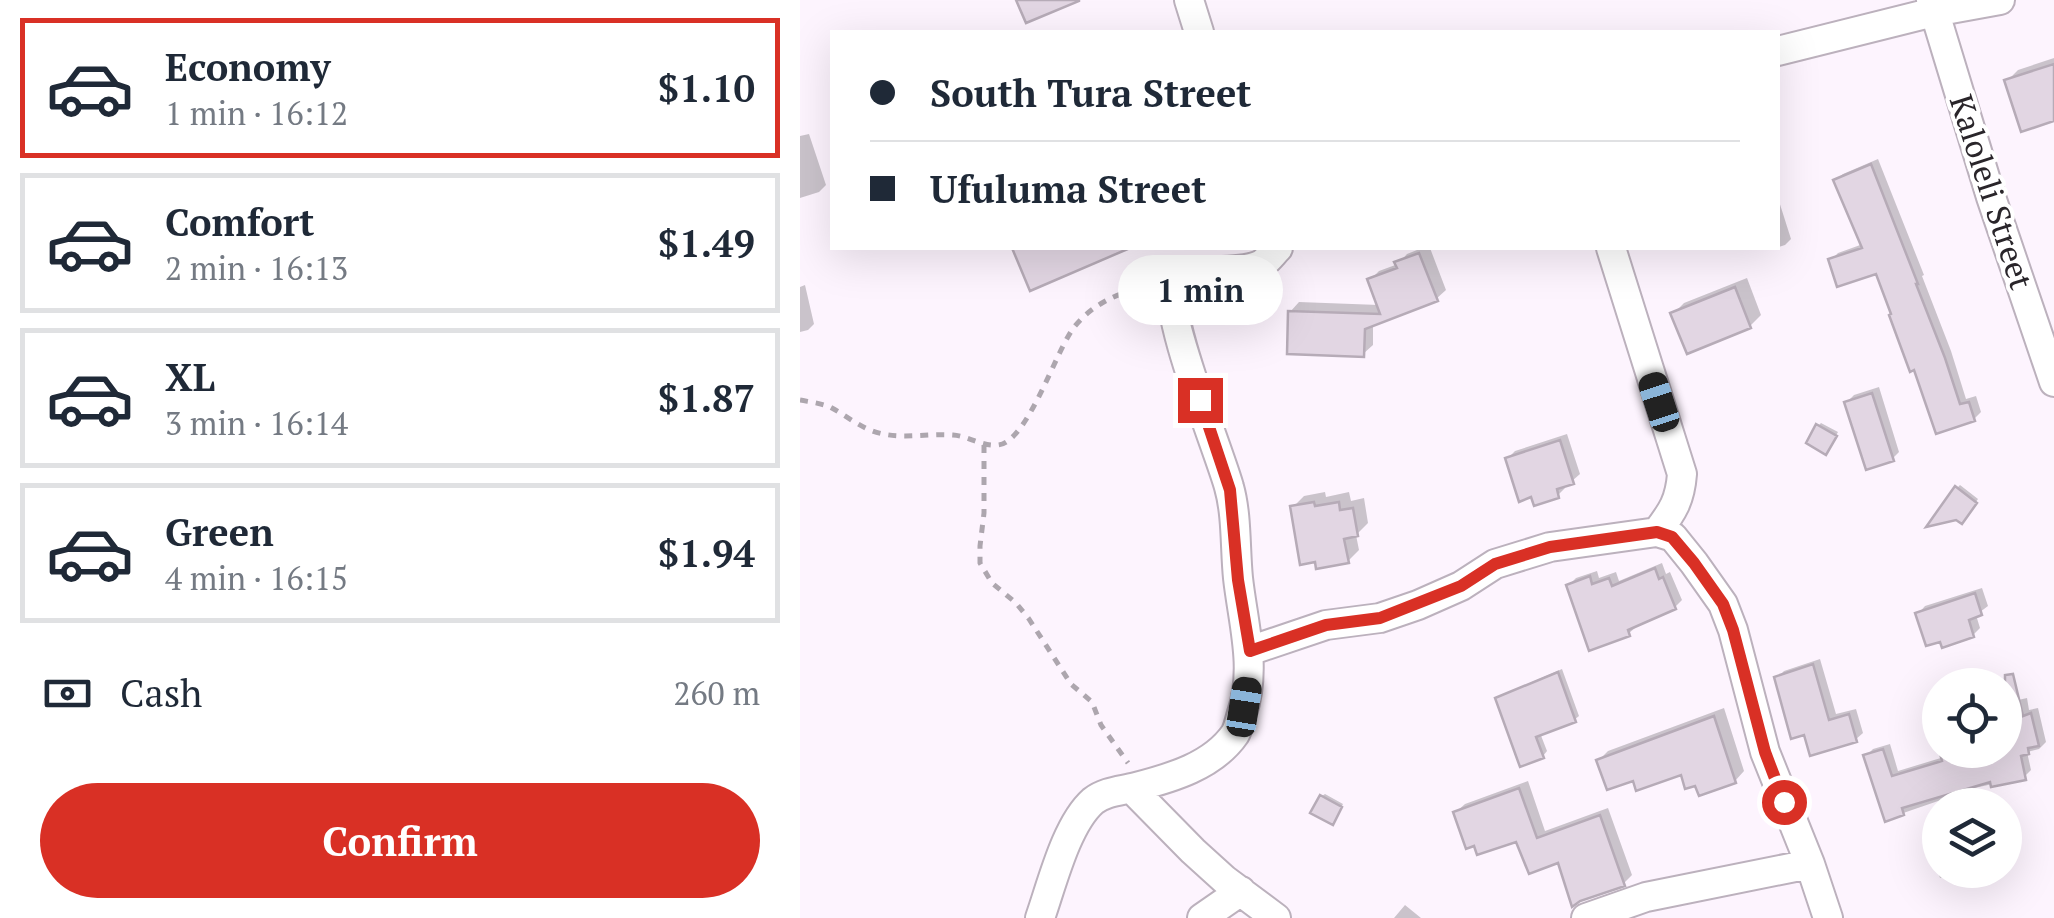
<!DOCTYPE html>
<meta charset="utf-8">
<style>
body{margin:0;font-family:"PT Serif",serif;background:#f6f6f7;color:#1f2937;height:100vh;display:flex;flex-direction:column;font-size:38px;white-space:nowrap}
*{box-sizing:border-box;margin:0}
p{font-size:32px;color:#747a83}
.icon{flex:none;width:55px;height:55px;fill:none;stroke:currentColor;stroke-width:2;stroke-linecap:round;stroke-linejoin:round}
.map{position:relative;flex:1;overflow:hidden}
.side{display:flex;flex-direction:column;background:#fff;width:800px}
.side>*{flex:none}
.banner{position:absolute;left:30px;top:30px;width:950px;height:220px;border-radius:0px;box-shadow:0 10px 40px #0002;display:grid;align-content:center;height:220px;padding:0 40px;background:#fff}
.controls{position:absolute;left:1122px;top:668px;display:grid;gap:20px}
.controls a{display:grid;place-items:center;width:100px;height:100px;border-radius:50%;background:#fff;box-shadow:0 10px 40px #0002;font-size:50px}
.end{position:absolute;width:45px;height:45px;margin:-22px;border:12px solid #d93025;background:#fff;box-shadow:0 0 0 5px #fff}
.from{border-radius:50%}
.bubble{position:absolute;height:70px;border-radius:35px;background:#fff;box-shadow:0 10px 40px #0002;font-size:32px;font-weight:600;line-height:70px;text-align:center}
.car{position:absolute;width:30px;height:60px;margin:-30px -15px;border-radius:12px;box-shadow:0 0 8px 2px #0007;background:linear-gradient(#222 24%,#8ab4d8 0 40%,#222 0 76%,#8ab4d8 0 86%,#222 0)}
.banner b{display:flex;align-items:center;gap:35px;height:95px;font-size:38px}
.banner b+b{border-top:2px solid #e0e1e3}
.banner i{width:25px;height:25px;background:#1f2937}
ul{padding:18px 0 0;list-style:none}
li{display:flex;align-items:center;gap:30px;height:140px;margin:0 20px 15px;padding:0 20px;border:5px solid #e0e1e3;border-radius:0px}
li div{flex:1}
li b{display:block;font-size:38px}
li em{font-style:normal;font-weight:600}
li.on{border-color:#d93025}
li>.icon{width:90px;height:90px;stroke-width:1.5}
.pay{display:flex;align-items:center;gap:25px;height:110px;padding:0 40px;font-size:38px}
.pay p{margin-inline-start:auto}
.button{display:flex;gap:20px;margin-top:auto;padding:20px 40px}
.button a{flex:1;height:115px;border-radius:60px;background:#d93025;color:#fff;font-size:40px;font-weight:600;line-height:115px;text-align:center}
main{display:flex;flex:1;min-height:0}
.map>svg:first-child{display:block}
.shadow{fill:#0003}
.building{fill:#e2d6e3;stroke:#b6abb7;stroke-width:2.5}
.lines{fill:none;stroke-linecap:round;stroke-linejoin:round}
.street-casing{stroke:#bcb1bd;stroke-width:32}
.path{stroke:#ada6ae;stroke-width:5;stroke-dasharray:8 8;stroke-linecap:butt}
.street{stroke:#fff;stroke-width:28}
.route{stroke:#d93025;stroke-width:12}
.labels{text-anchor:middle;stroke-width:8;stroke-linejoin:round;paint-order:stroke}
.street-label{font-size:32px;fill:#29252a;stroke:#fff}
</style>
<main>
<section class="side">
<ul>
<li class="on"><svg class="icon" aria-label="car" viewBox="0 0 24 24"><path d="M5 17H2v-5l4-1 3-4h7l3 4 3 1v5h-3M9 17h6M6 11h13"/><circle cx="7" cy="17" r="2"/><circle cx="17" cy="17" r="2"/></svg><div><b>Economy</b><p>1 min · 16:12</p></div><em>$1.10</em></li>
<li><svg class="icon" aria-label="car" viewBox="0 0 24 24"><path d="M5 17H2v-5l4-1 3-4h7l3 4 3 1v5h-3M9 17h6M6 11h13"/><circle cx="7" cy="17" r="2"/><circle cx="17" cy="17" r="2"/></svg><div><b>Comfort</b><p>2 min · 16:13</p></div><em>$1.49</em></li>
<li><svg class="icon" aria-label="car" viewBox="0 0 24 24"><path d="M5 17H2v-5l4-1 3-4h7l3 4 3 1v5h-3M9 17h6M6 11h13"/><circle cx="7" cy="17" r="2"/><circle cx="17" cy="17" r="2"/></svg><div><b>XL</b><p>3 min · 16:14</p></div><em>$1.87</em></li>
<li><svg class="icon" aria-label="car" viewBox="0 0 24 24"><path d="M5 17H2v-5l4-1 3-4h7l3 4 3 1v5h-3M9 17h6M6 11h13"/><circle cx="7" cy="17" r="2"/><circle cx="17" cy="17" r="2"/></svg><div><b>Green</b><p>4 min · 16:15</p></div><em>$1.94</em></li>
</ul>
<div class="pay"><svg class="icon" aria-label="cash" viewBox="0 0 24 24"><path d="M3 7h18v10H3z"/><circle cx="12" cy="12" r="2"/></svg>Cash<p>260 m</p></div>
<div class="button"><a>Confirm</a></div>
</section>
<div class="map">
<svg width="1254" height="918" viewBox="0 0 1254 918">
<rect width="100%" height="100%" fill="#fdf4fe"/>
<path class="shadow" d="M1254,58V118L1207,81L1218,70Z
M9,134L26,185L19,192L0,198V136Z
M1078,159L1124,275L1122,276L1151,351L1166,399L1176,396L1181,412L1174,419L1138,431L1077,271L1031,260L1038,253L1063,244L1036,180L1043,174Z
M978,198L991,239L985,245L969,250L968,248H978Z
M215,248H324L231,287Z
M622,248H630L646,290L636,299L573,324V345L563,354L490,312L499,302L579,305L570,280L579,271L598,264L607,254Z
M947,278L961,315L950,326L873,314L884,303Z
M5,285L14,324L8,330L0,332V287Z
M1079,387L1099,452L1092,459L1047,402L1054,395Z
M1021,423L1038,432L1028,449L1018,426Z
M767,434L780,474L772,481L764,484L765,488L758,495L708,458L715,451Z
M1160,485L1178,499L1165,518L1157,488Z
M525,492L526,497L549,492L551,501L564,498L568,523L556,535L559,550L548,561L493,507L504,496Z
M862,563L866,574L870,572L882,600L875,607L835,624L836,627L828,634L769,585L776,578L797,571L799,578L816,572L819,581Z
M1182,588L1188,606L1176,615L1180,628L1173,635L1118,614L1125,606Z
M1020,659L1036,714L1056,709L1063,733L1055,740L1005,732L977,678L984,671Z
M762,669L779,716L774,720L740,733L747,751L743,756L698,699L702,695Z
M1227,698L1229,710L1238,708L1246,742L1239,749L1227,752L1231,770L1224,777L1170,789L1175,805H1142L1141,800L1086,819L1066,756L1073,749L1090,744L1098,771L1144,757L1142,750H1205V703Z
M924,708L944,771L935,781L897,783L882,772L834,778L799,760L808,751Z
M1140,719V742L1135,724Z
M728,781L745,831L808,808L832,875L823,884L759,860L718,838L656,812L665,804Z
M525,794L543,804L535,819L522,796Z
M1140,852V870H1163L1140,878L1134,858Z
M605,905L621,918H594Z"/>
<path class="building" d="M216,0H279V1L226,23Z
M1254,64V121L1221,132L1204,80Z
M1071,164L1118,284H1116L1145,358L1160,404L1169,402L1175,421L1136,434L1114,370L1110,372L1089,315L1091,314L1076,274L1037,287L1028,259L1062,248L1033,180Z
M212,248H330L230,291Z
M619,253L638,301L565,329L564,357L487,354L488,311L580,314L567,279L597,268L594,262Z
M935,287L951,328L887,354L870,313Z
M1072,393L1094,461L1066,470L1044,402Z
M1016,424L1037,436L1026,455L1006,443Z
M760,440L774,484L757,489L759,498L734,506L731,497L719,502L705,458Z
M1155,486L1177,503L1162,524L1156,520L1126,527Z
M514,502L515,506L539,502L540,510L553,508L558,536L544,539L549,563L516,569L515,562L500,565L490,506Z
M855,568L859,579L863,577L876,609L828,630L830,636L789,651L766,585L790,576L792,584L809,578L812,586Z
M1175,593L1182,615L1169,620L1174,637L1142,648L1140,642L1126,646L1115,613Z
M1013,664L1029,720L1049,714L1057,742L1010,756L1004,735L991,739L974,677Z
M758,672L776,722L736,737L744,758L720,767L695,698Z
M1213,674L1223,716L1231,713L1239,746L1228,748L1229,754L1221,756L1226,780L1191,787L1190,782L1102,808L1104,815L1085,822L1063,755L1083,749L1092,776L1142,761L1139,750H1205V675Z
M914,716L936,783L899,796L895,786L885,789L881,775L836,791L833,781L807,790L796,760Z
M719,788L737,838L800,815L825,886L780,901L772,907L758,863L729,874L716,842L677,855L674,846L666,849L653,812Z
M520,795L542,807L533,825L510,813Z"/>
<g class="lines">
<g class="street-casing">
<path id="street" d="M389,0L399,32
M1131,0L1191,197L1254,382
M978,51L1134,12L1200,0
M811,248L882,474C880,500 873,511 857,532
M449,651L526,625L580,618L618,605L661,586L695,564L750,547L857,532L873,537L894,563L923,604L933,630L965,752L1010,864L1028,918
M332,789L393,851L425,880L476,918
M240,918C252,884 266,825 293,801C306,791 321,791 336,787C371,778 413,766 435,734C438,729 440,720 442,713C457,668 443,623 438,578C435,548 437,515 429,487C421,456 359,304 375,284C392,264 439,277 462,264C468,260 473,253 478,248
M402,918L441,891
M786,918L846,897L1010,864"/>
</g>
<path class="path" d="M0,400C10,402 20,403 30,407C43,414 56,424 70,430C97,441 125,433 153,435C168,436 183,447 198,445C228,442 256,349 275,326C293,304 320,291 348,287
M184,445V513L180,546V563L192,583L216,603L229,619L271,684L292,702L301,725L328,763"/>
<use href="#street" class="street"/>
</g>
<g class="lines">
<path class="route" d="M400,400L430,490L438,580L450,651L526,625L580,618L661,586L695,564L750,547L857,532L872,537L894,563L923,604L933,630L965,752L984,802"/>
</g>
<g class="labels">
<g class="street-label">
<text transform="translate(1191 192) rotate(72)" y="11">Kaloleli Street</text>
</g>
</g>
</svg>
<div class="controls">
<a><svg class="icon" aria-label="locate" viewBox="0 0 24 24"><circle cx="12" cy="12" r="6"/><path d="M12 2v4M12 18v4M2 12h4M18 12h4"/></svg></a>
<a><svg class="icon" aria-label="layers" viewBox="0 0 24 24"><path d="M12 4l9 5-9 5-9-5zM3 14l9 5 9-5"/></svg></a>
</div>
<i class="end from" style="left:984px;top:802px"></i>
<i class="end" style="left:400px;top:400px"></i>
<div class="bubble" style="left:318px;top:255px;width:165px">1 min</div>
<i class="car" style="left:859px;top:402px;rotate:342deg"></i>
<i class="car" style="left:444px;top:707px;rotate:9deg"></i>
<div class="banner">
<b><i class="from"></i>South Tura Street</b>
<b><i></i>Ufuluma Street</b>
</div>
</div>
</main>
